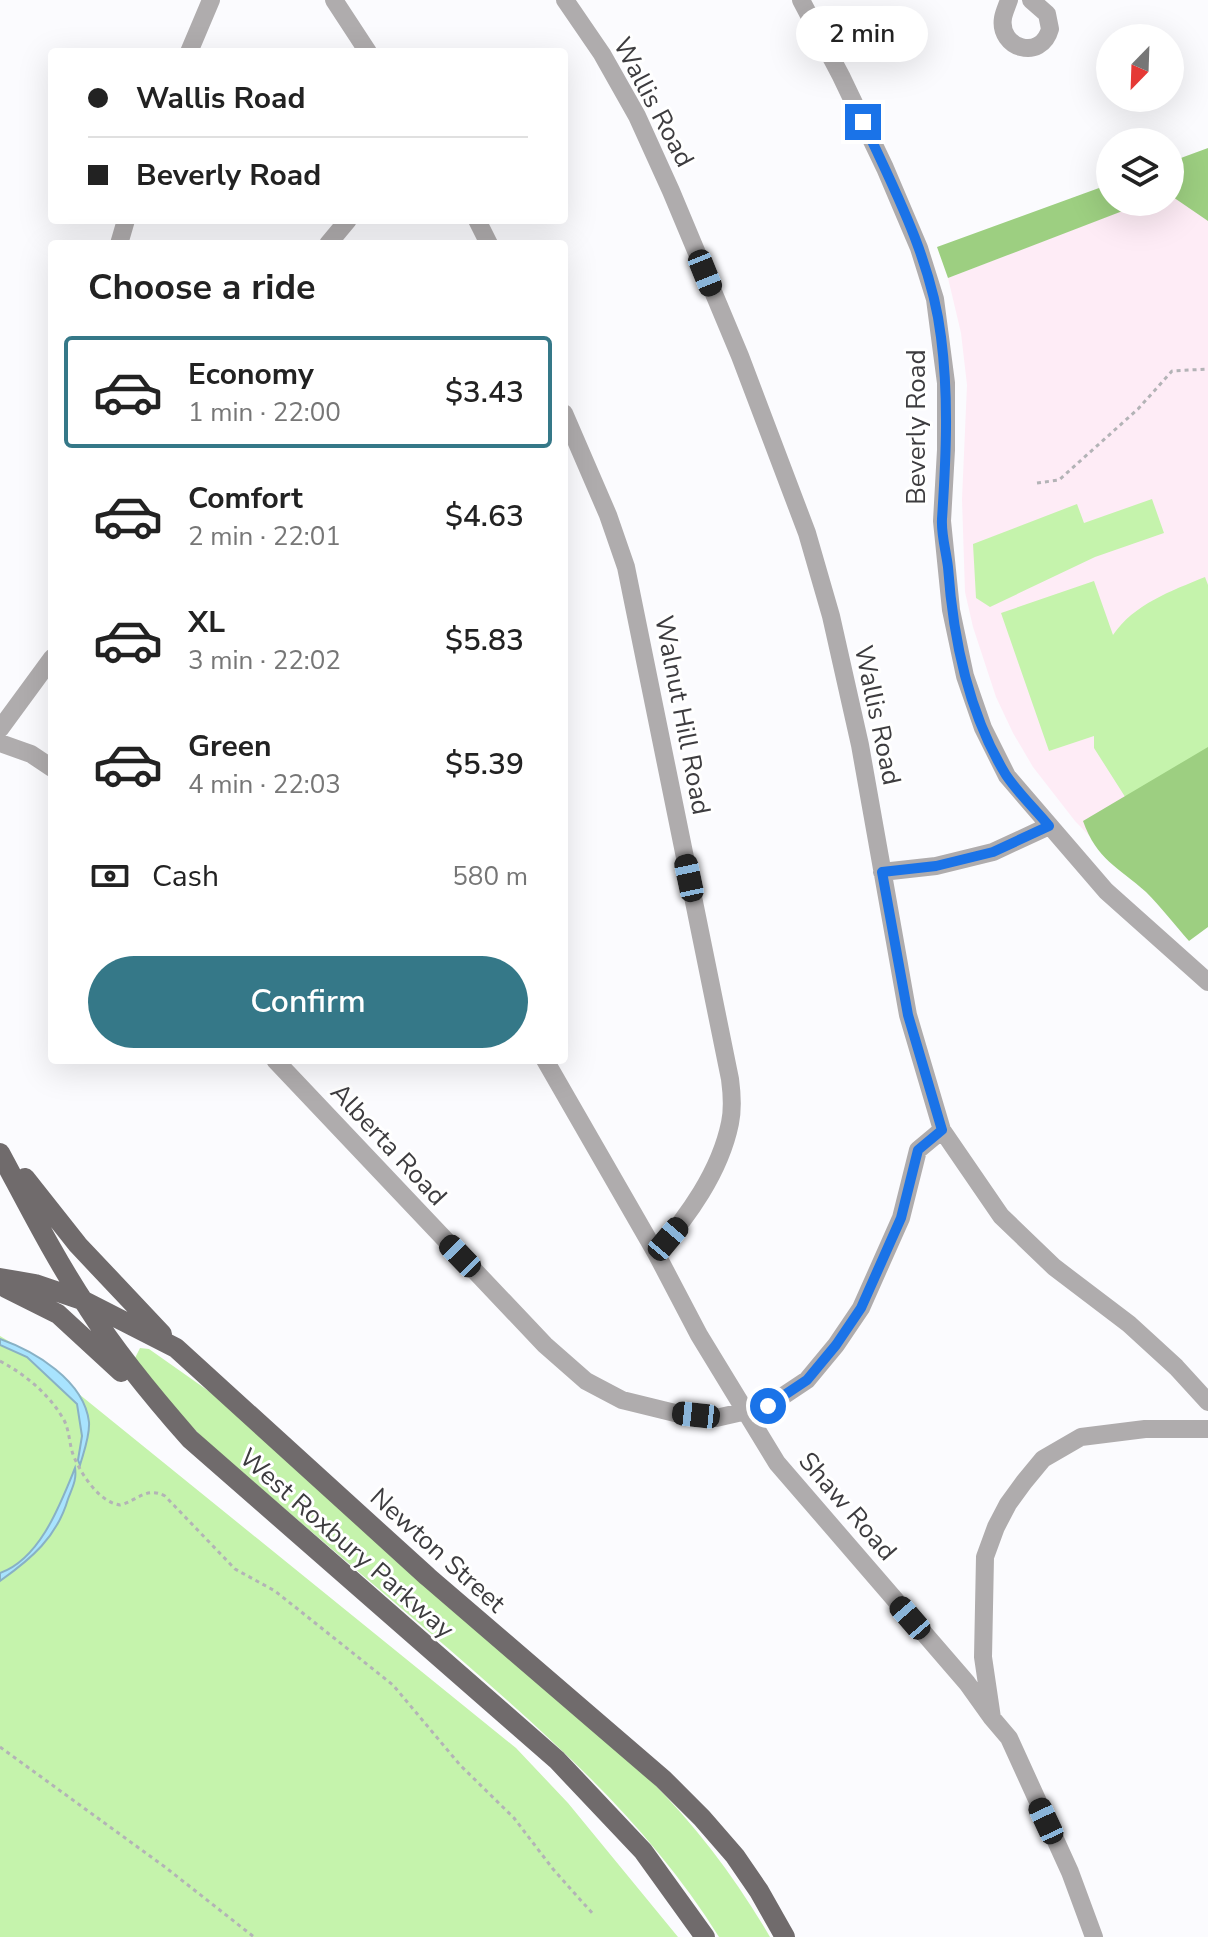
<!DOCTYPE html>
<meta charset="utf-8">
<style>
body{margin:0;font-family:"Nunito Sans",sans-serif;background:#f2f2f2;color:#222;height:100vh;display:flex;flex-direction:column;font-size:30px;white-space:nowrap}
*{box-sizing:border-box;margin:0}
p{font-size:26px;color:#767676}
.icon{flex:none;width:44px;height:44px;fill:none;stroke:currentColor;stroke-width:2;stroke-linecap:round;stroke-linejoin:round}
.map{position:relative;flex:1;overflow:hidden}
.drawer{position:absolute;left:48px;top:240px;width:520px;height:824px;display:flex;flex-direction:column;background:#fff;border-radius:8px;box-shadow:0 8px 32px #0002}
.drawer>*{flex:none}
.guide{position:absolute;left:48px;top:48px;width:520px;height:176px;border-radius:8px;box-shadow:0 8px 32px #0002;display:grid;align-content:center;height:176px;padding:0 40px;background:#fff}
.needle{width:52px;rotate:203deg}
.controls{position:absolute;left:1096px;top:24px;display:grid;gap:16px}
.controls a{display:grid;place-items:center;width:88px;height:88px;border-radius:50%;background:#fff;box-shadow:0 8px 32px #0002;font-size:40px}
.end{position:absolute;width:36px;height:36px;margin:-18px;border:10px solid #1a73e8;background:#fff;box-shadow:0 0 0 4px #fff}
.from{border-radius:50%}
.bubble{position:absolute;height:56px;border-radius:28px;background:#fff;box-shadow:0 8px 32px #0002;font-size:26px;font-weight:600;line-height:56px;text-align:center}
.car{position:absolute;width:24px;height:48px;margin:-24px -12px;border-radius:10px;box-shadow:0 0 6px 2px #0007;background:linear-gradient(#222 24%,#8ab4d8 0 40%,#222 0 76%,#8ab4d8 0 86%,#222 0)}
.guide b{display:flex;align-items:center;gap:28px;height:76px;font-size:30px}
.guide b+b{border-top:2px solid #e0e0e0}
.guide i{width:20px;height:20px;background:#222}
ul{padding:0;list-style:none}
li{display:flex;align-items:center;gap:24px;height:112px;margin:0 16px 12px;padding:0 24px;border:4px solid transparent;border-radius:8px}
li div{flex:1}
li b{display:block;font-size:30px}
li em{font-style:normal;font-weight:600}
li.active{border-color:#357888}
li>.icon{width:72px;height:72px;stroke-width:1.5}
h2{padding:0 40px;font-size:36px;line-height:96px}
.pay{display:flex;align-items:center;gap:20px;height:88px;padding:0 40px;font-size:30px}
.pay p{margin-inline-start:auto}
.action{display:flex;gap:16px;margin-top:auto;padding:16px 40px}
.action a{flex:1;height:92px;border-radius:48px;background:#357888;color:#fff;font-size:32px;font-weight:600;line-height:92px;text-align:center}
.map>svg:first-child{display:block}
.education{fill:#feecf6}
.green{fill:#c5f3ac}
.forest{fill:#9dcf81}
.water{fill:#a8e3fe;stroke:#88b1c5;stroke-width:2}
.lines{fill:none;stroke-linecap:round;stroke-linejoin:round}
.path{stroke:#b3b3b6;stroke-width:3;stroke-dasharray:4 4;stroke-linecap:butt}
.minor{stroke:#afacad;stroke-width:18}
.major{stroke:#706b6c;stroke-width:20}
.route{stroke:#1a73e8;stroke-width:10}
.labels{text-anchor:middle;stroke-width:6;stroke-linejoin:round;paint-order:stroke}
.street-label{font-size:26px;fill:#3d3c3f;stroke:#fff}
</style>
<div class="map">
<svg width="1208" height="1937" viewBox="0 0 1208 1937">
<rect width="100%" height="100%" fill="#fbfbfe"/>
<path class="education" d="M1208,177V926L1104,851L1075,821L1033,767L1013,733L996,697L973,627L965,592L962,499L967,385L961,333L948,278L1144,202H1170V192Z"/>
<path class="green" d="M1152,499L1164,533L1095,557L990,607L976,598L973,544L1077,504L1084,523Z
M1205,577L1208,585V750L1129,803L1094,748V736L1049,751L1001,613L1094,581L1113,635C1134,604 1171,591 1205,577Z
M0,1336L27,1352L516,1748L568,1803L678,1937H0Z
M140,1348L149,1349L210,1392L645,1775C695,1824 735,1877 770,1937H719C649,1824 549,1736 450,1650C369,1580 286,1511 206,1441L177,1411L135,1358Z"/>
<path class="forest" d="M1208,148V221L1170,195V162Z
M1110,184V202H1146L948,278L937,247Z
M1208,747V927L1189,941C1175,925 1161,907 1146,892C1118,867 1097,860 1083,821Z"/>
<path class="water" d="M0,1339C34,1351 84,1380 89,1422C90,1436 84,1451 80,1465L78,1460L82,1436L77,1404L27,1357L0,1345Z
M75,1468C77,1480 72,1488 68,1499C57,1537 31,1559 0,1581V1573C40,1559 60,1505 75,1468Z"/>
<g class="lines">
<path class="path" d="M1037,483L1059,480L1138,409L1172,371L1208,369
M0,1361C26,1375 49,1394 64,1420C70,1432 69,1445 74,1457C82,1475 99,1502 120,1505C137,1501 146,1486 165,1496L235,1569L275,1591L393,1685L460,1765L514,1818L553,1869L593,1914
M0,1747L165,1867L254,1937"/>
<path class="minor" d="M334,0L368,52
M801,0L841,76L885,168L919,248L935,299L946,383V450L942,521L951,610L965,676L983,728L1007,776L1106,891L1208,982
M1009,0C1007,6 1004,12 1003,18C998,48 1041,62 1050,29L1047,14L1031,0
M189,52L211,0
M477,220L489,244
M119,244L126,220
M328,244L348,220
M564,413L608,515L626,567L730,1079C732,1094 733,1109 730,1123C720,1172 688,1216 656,1253
M0,729L52,658
M0,743L31,754L52,768
M882,872L936,866L993,852L1049,826
M275,1060L545,1345L586,1381L622,1400L675,1413L716,1418L768,1406L807,1380L836,1345L861,1308L901,1218L918,1150L942,1130L908,1015L860,745L831,616L807,533L740,356L671,191L637,116L602,54L565,0
M545,1060L656,1253L699,1335L777,1463L967,1683L992,1718
M942,1130L1001,1216L1054,1267L1129,1324L1176,1367L1208,1402
M1094,1937L1070,1872L1009,1738L992,1718L983,1657L985,1557L996,1527L1008,1504L1024,1482L1043,1459L1081,1437L1145,1429H1208"/>
<path class="major" d="M0,1153C28,1205 55,1259 88,1308C118,1355 153,1397 190,1439L557,1760L643,1851L705,1937
M25,1178L78,1245L162,1334
M0,1278L35,1284L82,1300L176,1348L428,1577L663,1779L702,1818L735,1856L759,1891L785,1937
M6,1288L58,1314L121,1372"/>
</g>
<g class="lines">
<path class="route" d="M768,1406L807,1380L836,1345L861,1308L901,1218L918,1150L942,1130L908,1015L882,872L936,866L993,852L1049,826C1035,809 1018,793 1006,775C968,713 953,638 948,567C946,551 941,534 942,519C946,458 949,398 941,337C932,262 895,190 863,122"/>
</g>
<g class="labels">
<g class="street-label">
<text transform="translate(654 102) rotate(62)" y="9">Wallis Road</text>
<text transform="translate(916 427) rotate(-90)" y="9">Beverly Road</text>
<text transform="translate(683 715) rotate(79)" y="9">Walnut Hill Road</text>
<text transform="translate(878 715) rotate(78)" y="9">Wallis Road</text>
<text transform="translate(389 1144) rotate(47)" y="9">Alberta Road</text>
<text transform="translate(848 1506) rotate(49)" y="9">Shaw Road</text>
<text transform="translate(347 1543) rotate(41)" y="9">West Roxbury Parkway</text>
<text transform="translate(438 1550) rotate(42)" y="9">Newton Street</text>
</g>
</g>
</svg>
<div class="controls">
<a><svg class="needle" viewBox="-14 -14 28 28"><path d="M0-13l5 13h-10z" fill="#e53935"/><path d="M0 13l5-13h-10z" fill="#767676"/></svg></a>
<a><svg class="icon" aria-label="layers" viewBox="0 0 24 24"><path d="M12 4l9 5-9 5-9-5zM3 14l9 5 9-5"/></svg></a>
</div>
<i class="end from" style="left:768px;top:1406px"></i>
<i class="end" style="left:863px;top:122px"></i>
<div class="bubble" style="left:796px;top:6px;width:132px">2 min</div>
<i class="car" style="left:705px;top:273px;rotate:158deg"></i>
<i class="car" style="left:689px;top:878px;rotate:348deg"></i>
<i class="car" style="left:668px;top:1239px;rotate:40deg"></i>
<i class="car" style="left:460px;top:1256px;rotate:316deg"></i>
<i class="car" style="left:696px;top:1415px;rotate:276deg"></i>
<i class="car" style="left:910px;top:1618px;rotate:319deg"></i>
<i class="car" style="left:1046px;top:1821px;rotate:335deg"></i>
<div class="guide">
<b><i class="from"></i>Wallis Road</b>
<b><i></i>Beverly Road</b>
</div>
<section class="drawer">
<h2>Choose a ride</h2>
<ul>
<li class="active"><svg class="icon" aria-label="car" viewBox="0 0 24 24"><path d="M5 17H2v-5l4-1 3-4h7l3 4 3 1v5h-3M9 17h6M6 11h13"/><circle cx="7" cy="17" r="2"/><circle cx="17" cy="17" r="2"/></svg><div><b>Economy</b><p>1 min · 22:00</p></div><em>$3.43</em></li>
<li><svg class="icon" aria-label="car" viewBox="0 0 24 24"><path d="M5 17H2v-5l4-1 3-4h7l3 4 3 1v5h-3M9 17h6M6 11h13"/><circle cx="7" cy="17" r="2"/><circle cx="17" cy="17" r="2"/></svg><div><b>Comfort</b><p>2 min · 22:01</p></div><em>$4.63</em></li>
<li><svg class="icon" aria-label="car" viewBox="0 0 24 24"><path d="M5 17H2v-5l4-1 3-4h7l3 4 3 1v5h-3M9 17h6M6 11h13"/><circle cx="7" cy="17" r="2"/><circle cx="17" cy="17" r="2"/></svg><div><b>XL</b><p>3 min · 22:02</p></div><em>$5.83</em></li>
<li><svg class="icon" aria-label="car" viewBox="0 0 24 24"><path d="M5 17H2v-5l4-1 3-4h7l3 4 3 1v5h-3M9 17h6M6 11h13"/><circle cx="7" cy="17" r="2"/><circle cx="17" cy="17" r="2"/></svg><div><b>Green</b><p>4 min · 22:03</p></div><em>$5.39</em></li>
</ul>
<div class="pay"><svg class="icon" aria-label="cash" viewBox="0 0 24 24"><path d="M3 7h18v10H3z"/><circle cx="12" cy="12" r="2"/></svg>Cash<p>580 m</p></div>
<div class="action"><a>Confirm</a></div>
</section>
</div>
